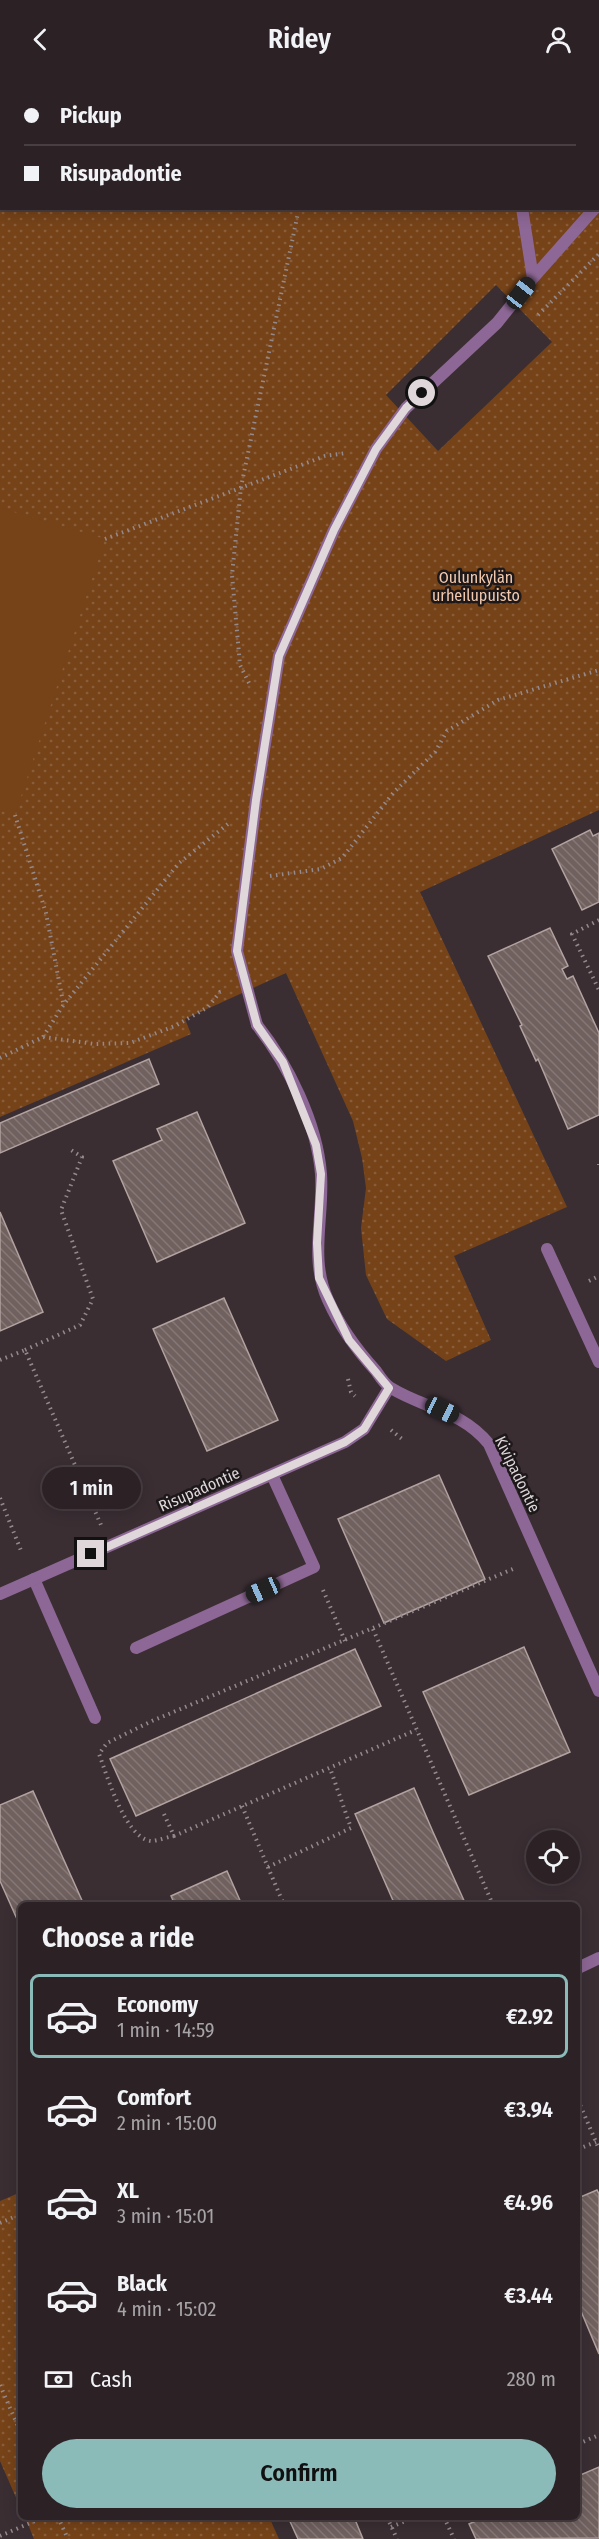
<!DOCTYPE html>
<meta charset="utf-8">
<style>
body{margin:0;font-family:"Fira Sans Condensed",sans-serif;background:#382f32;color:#f1f3f6;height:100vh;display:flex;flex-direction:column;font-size:22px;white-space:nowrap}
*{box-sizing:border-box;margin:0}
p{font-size:20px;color:#a6a4a7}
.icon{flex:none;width:33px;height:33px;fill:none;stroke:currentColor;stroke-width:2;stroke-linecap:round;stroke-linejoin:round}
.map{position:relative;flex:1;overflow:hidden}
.details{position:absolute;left:18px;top:1824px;width:562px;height:618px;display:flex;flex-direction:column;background:#2c2226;border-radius:9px;box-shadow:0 3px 15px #0003,0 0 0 2px #483f43}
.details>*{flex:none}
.banner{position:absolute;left:0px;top:0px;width:600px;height:132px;box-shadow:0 3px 15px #0003,0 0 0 2px #483f43;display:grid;align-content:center;height:132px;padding:0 24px;background:#2c2226}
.controls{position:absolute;left:526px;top:1752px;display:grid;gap:12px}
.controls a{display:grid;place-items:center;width:54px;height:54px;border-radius:50%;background:#2c2226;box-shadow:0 3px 15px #0003,0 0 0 2px #483f43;font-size:30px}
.end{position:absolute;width:27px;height:27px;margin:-14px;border:8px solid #dfd7da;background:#111;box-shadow:0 0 0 3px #111}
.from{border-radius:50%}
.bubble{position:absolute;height:42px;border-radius:21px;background:#2c2226;box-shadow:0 3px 15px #0003,0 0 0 2px #483f43;font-size:20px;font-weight:600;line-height:42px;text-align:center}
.car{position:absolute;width:18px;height:36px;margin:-18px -9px;border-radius:8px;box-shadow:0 0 4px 2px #0007;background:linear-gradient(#222 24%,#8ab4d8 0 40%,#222 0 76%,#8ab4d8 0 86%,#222 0)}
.banner b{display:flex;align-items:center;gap:21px;height:57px;font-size:22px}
.banner b+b{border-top:2px solid #483f43}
.banner i{width:15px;height:15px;background:#f1f3f6}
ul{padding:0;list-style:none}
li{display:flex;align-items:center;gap:18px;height:84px;margin:0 12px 9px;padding:0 12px;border:3px solid transparent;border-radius:9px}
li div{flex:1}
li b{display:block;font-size:22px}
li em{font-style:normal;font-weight:600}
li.on{border-color:#8bbbb9}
li>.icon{width:54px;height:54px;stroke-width:1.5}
h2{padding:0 24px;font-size:27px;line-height:72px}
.pay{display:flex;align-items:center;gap:15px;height:66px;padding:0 24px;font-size:22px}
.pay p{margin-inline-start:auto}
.button{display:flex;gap:12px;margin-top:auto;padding:12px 24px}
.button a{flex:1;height:69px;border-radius:36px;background:#8bbbb9;color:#111;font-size:24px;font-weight:600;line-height:69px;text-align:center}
header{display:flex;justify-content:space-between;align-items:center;height:78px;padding:0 24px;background:#2c2226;font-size:27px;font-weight:600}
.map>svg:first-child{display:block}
.park{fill:url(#park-dots);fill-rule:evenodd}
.garden{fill:#764319}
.building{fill:url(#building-back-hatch);stroke:#b2a2a0;stroke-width:1.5}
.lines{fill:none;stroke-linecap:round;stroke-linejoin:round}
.path{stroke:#948a8e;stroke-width:4;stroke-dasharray:1.5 4.5;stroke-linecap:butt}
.lane{stroke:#8d6795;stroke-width:12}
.street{stroke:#8d6795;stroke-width:12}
.route{stroke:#dfd7da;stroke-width:8}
.labels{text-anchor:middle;stroke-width:5;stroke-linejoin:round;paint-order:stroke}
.park-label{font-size:16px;fill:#f3c9ad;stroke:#1d181a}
.street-label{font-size:16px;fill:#dfd7da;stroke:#1d181a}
</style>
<header><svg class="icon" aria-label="back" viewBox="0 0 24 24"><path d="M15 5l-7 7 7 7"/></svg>Ridey<svg class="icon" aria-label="person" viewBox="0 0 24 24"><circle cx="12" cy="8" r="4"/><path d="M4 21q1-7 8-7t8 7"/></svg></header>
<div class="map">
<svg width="599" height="2461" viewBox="0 0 599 2461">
<defs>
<pattern id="park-dots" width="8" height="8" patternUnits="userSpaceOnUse" patternTransform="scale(1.5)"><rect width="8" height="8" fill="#764319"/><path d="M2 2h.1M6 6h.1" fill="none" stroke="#895d3a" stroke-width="1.8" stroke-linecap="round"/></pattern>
<pattern id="building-back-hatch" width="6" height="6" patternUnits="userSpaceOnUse" patternTransform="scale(1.5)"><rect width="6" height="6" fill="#70615f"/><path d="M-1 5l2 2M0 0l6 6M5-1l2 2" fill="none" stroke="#847775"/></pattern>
</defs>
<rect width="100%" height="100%" fill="#3a2e33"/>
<path class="park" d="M32,0H599V732L420,814L567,1129L454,1178L491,1262L446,1283L387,1241L366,1197L361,1150L366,1110L362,1080L353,1043L286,895L185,941L191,956L0,1039V92L1,88L2,130H598V2ZM496,207L552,264L438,373L386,317Z
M21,2114V2431L0,2383V2123Z
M25,2439H269L279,2461H34Z"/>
<path class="garden" d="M0,430L105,461L15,737L0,732Z"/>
<path class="building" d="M590,752L593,758L599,755V824L582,832L552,771Z
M550,850L568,888L562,891L567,901L573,898L599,955V1037L568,1051L538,981L536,983L520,948L522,947L488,878Z
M149,981L159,1006L0,1075V1045Z
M197,1034L245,1145L157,1184L113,1083L162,1062L157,1051Z
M0,1134L43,1234L0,1253Z
M224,1220L278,1342L207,1373L153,1251Z
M439,1397L485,1501L384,1545L338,1441Z
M524,1569L570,1674L469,1717L423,1614Z
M355,1571L381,1628L136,1738L110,1681Z
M414,1710L433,1754L466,1827H395L355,1736Z
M33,1713L84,1827H21V1850L0,1803V1727Z
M227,1793L242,1827H175L171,1818Z
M597,2112L599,2116V2276L578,2226V2120Z
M599,2389V2460L476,2461L469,2446L485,2439H578V2398Z
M288,2439H354L363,2461H298Z"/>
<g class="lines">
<path class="path" d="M328,2L329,0
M538,237L599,176
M105,461L325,378L346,375
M249,605L240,587L232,497L241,409L299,130
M15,737L46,835L63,924
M270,798L321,791L342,780L394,714L435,674L447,653L498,622L599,592
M599,842L572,856L599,912
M43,959L64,926L179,785L228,746
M0,980L43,959L95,966L130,965L175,948L208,929L220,914L224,913
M599,1086V1087
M589,1203L599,1198
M25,1272L80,1247L93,1221L61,1132L82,1079L71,1072
M0,1282L25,1272L101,1447
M348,1301L351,1314L355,1318
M391,1352L402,1361
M0,1420L22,1475
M323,1512L345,1563
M373,1551L493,1827
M242,1728L284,1827
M164,1736L174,1758L416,1652
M174,1758C167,1759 157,1763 151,1763C125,1760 107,1697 99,1676L107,1665L152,1643L513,1491
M268,1789L351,1750L330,1690
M578,2022L599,2071
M578,2071L596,2064
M0,2145L21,2136
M0,2307L21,2355
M578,2366L599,2357
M58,2439L68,2461
M387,2439L397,2461
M444,2439L454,2461
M391,2449L415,2439
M0,2458L44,2439"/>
<path class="lane" d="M522,130L533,200
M257,947L237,873L256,722L279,578L334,452L376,371L406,330L497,245L533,200L595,130
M547,1171L599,1284
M34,1501L95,1640
M136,1570L314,1489L272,1397
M578,1890L599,1880"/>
<path class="street" d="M257,947C288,986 317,1045 321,1096C324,1139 309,1181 328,1222C340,1249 356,1271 376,1293C380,1299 385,1307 391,1310C425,1331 461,1332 489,1366L599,1613
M0,1516L345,1364L364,1351L389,1310"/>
</g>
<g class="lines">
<path class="route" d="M91,1476L345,1364L364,1351L389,1310L349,1262L319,1200L317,1165L321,1096L316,1067L283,984L257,947L237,873L256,722L279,578L334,452L376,371L406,330L422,315"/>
</g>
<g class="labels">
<g class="park-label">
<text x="476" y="505">Oulunkylän<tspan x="476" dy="18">urheilupuisto</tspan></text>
</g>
<g class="street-label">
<text transform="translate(518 1396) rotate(64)" y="6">Kivipadontie</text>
<text transform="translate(199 1411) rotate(-24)" y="6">Risupadontie</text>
</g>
</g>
</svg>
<div class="controls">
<a><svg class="icon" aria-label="locate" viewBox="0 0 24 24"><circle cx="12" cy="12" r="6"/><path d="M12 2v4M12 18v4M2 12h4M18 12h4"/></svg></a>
</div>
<i class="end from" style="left:422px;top:315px"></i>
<i class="end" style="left:91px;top:1476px"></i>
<div class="bubble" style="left:42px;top:1389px;width:99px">1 min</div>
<i class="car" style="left:521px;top:215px;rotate:38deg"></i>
<i class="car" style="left:442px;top:1332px;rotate:115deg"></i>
<i class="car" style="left:263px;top:1512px;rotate:246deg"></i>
<div class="banner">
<b><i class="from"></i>Pickup</b>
<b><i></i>Risupadontie</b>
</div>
<section class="details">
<h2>Choose a ride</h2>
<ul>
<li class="on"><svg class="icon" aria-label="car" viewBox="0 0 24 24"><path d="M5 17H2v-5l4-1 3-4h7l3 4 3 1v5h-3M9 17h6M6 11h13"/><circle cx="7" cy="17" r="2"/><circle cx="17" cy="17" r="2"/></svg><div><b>Economy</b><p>1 min · 14:59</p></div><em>€2.92</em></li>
<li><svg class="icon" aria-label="car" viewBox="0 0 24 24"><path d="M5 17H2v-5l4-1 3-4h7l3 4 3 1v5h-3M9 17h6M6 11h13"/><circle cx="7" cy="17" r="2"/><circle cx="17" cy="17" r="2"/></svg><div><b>Comfort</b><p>2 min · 15:00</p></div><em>€3.94</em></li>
<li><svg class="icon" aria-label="car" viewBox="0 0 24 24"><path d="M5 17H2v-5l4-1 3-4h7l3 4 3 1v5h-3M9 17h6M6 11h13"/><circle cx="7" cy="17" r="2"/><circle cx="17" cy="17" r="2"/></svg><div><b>XL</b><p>3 min · 15:01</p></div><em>€4.96</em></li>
<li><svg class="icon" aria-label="car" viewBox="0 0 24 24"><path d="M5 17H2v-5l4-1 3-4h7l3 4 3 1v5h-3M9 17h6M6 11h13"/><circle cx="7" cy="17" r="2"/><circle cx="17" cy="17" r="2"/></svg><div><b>Black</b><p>4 min · 15:02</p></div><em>€3.44</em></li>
</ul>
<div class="pay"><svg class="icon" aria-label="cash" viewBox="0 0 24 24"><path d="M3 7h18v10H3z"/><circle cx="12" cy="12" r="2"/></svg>Cash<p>280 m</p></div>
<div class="button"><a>Confirm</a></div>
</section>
</div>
